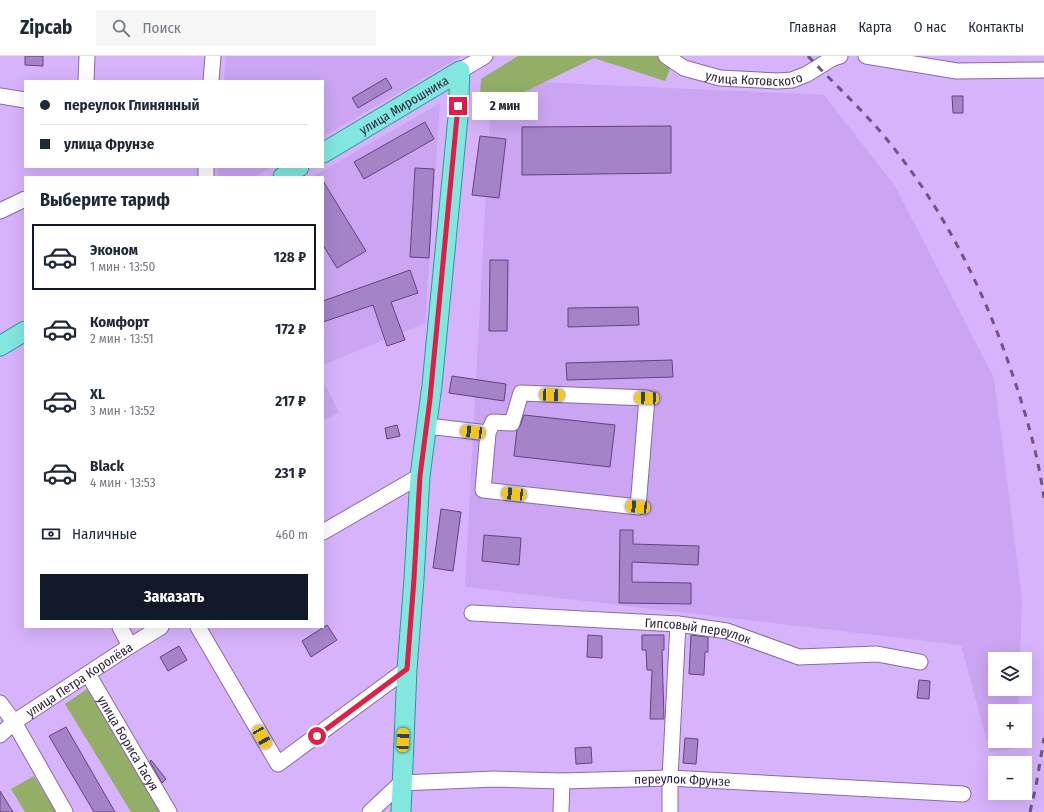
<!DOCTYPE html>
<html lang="ru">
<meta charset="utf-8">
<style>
body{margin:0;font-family:"Fira Sans Condensed",sans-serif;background:#f6f6f7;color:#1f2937;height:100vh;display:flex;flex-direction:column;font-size:15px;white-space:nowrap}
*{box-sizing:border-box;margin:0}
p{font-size:13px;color:#747a83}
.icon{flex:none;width:22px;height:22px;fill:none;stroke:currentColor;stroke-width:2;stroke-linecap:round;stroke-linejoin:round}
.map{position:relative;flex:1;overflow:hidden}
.side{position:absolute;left:24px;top:120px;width:300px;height:452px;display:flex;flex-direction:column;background:#fff;border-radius:0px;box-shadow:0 4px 16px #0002}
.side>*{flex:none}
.guide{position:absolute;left:24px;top:24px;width:300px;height:88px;border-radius:0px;box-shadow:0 4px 16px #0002;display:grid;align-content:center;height:88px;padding:0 16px;background:#fff}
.fabs{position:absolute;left:988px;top:596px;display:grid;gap:8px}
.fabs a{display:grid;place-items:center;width:44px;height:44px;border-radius:0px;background:#fff;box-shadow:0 4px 16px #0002;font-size:20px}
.end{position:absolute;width:18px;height:18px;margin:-9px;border:5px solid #e11d48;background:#fff;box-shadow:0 0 0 2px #fff}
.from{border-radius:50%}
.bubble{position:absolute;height:28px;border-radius:0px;background:#fff;box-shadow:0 4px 16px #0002;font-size:13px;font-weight:700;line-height:28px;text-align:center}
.car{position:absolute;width:12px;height:24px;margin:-12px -6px;border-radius:5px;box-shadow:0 0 3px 1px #0007;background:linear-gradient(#f5c518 24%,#345 0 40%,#f5c518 0 76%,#345 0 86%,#f5c518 0)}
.guide b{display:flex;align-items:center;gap:14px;height:38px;font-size:15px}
.guide b+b{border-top:1px solid #e0e1e3}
.guide i{width:10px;height:10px;background:#1f2937}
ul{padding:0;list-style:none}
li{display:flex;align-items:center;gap:12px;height:66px;margin:0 8px 6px;padding:0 8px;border:2px solid transparent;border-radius:0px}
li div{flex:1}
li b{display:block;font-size:15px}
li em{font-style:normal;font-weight:700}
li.active{border-color:#111827}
li>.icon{width:36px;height:36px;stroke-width:1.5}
h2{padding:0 16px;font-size:18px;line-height:48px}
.pay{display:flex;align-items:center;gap:10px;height:44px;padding:0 16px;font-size:15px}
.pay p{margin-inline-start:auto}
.action{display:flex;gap:8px;margin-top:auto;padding:8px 16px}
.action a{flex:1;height:46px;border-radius:0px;background:#111827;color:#fff;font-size:16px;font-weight:700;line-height:46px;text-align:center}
header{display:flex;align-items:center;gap:24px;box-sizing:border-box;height:56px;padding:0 20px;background:#fff;border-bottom:1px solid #e0e1e3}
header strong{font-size:19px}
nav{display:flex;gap:22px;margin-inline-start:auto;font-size:14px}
.search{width:280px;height:36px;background:#f6f6f7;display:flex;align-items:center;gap:10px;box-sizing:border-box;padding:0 14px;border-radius:0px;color:#747a83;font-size:15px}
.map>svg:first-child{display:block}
.built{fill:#cba5f1}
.green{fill:#93ae67}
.building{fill:#a483c7;stroke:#634281}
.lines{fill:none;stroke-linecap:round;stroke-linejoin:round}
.minor-casing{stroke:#8a69ab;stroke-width:17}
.major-casing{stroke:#2f9798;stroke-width:21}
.minor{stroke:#fff;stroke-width:15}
.major{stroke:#82e7df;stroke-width:19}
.rail{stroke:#6c5683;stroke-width:3;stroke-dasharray:7 7;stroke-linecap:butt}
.route{stroke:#e11d48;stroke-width:5}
.labels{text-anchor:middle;stroke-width:3.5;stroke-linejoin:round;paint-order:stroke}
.street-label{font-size:13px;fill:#2f213d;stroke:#dfc4fe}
</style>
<header>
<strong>Zipcab</strong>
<div class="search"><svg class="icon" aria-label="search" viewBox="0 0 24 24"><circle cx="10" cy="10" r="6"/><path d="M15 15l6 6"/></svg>Поиск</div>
<nav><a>Главная</a><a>Карта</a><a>О нас</a><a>Контакты</a></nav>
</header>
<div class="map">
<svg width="1044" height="756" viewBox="0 0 1044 756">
<rect width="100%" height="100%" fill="#d6b3fb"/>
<path class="built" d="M226,0H461L323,81V25H224Z
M492,24L824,39L895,130L994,322L1022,543L1020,603H995V633H1019L1018,655H995V685H1017L1016,692L990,696L961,589L465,531Z
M440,47L425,267L323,309V121H312Z
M218,111H271L254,121H217Z
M323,325L339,357L323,364Z"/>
<path class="green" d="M518,0H667L673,6L665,25L594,2L479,58L481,23Z
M87,633L138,713L162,756H131L65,648Z
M34,720L56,756H25L11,733Z"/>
<path class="building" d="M25,0H43V10L25,9Z
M386,22L392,32L358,52L352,42Z
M952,40H963V57H953Z
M425,66L434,83L364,123L354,106Z
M671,70V117L522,119V71Z
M480,80L506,83L499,142L472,139Z
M415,112L434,113L429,202L410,201Z
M323,125L366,195L337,212L323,189Z
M490,204H508L507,275H489Z
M410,214L418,237L391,246L405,284L387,290L373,249L323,266V245Z
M638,251L639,269L568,271V252Z
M672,304L673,321L567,324L566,307Z
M452,320L506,328L504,345L449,337Z
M524,359L615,369L610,411L514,400L517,374L520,370Z
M397,369L400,380L387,383L385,372Z
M441,453L461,456L453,515L433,512Z
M620,474H633V488L699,490L698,509L632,506V526L691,527V548L619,547Z
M484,479L521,482L519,509L482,505Z
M327,569L337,584L311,601L302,585Z
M588,579L602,580V602L587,601Z
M642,579H664V594H662L664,663H650L652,614H647L646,594H642Z
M691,579L708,581V596H705L704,619L689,618Z
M179,590L187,604L168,615L160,601Z
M919,624L930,625L929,643L917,642Z
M66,671L115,756H94L49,680Z
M685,682L698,683L696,708L683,707Z
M591,691L592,707L576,708L575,692Z
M151,704L166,723L162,727L150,706Z
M0,735L13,756H0Z"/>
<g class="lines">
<g class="minor-casing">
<g id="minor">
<path id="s1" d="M666,0L684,12L720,22L778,25L792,24L807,18L833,2L840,0"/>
<path d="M866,0L957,15L1044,14"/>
<path d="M460,15L485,0"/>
<path d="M86,25L87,0"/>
<path d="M211,25L213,0"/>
<path d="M0,40L25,44"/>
<path d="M206,121V111"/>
<path d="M0,155L25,143"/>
<path d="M427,370L488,377L483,434L638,451L647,342L521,337L512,367L493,366L488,377"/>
<path d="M323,476L420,420"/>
<path id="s2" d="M472,557L678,568L727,575L799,601L877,598L920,606"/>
<path d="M120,571L130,590"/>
<path d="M198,571L278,708L407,613"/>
<path id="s3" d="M88,618L169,756"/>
<path d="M0,647L14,666L65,756"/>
<path id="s4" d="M0,679L14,666L130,590L161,571"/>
<path id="s5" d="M370,756L401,727L494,723L562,725L670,722L963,738"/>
<path d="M561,756L562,725"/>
<path d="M670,756V722L678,568"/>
</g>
</g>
<g class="major-casing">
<g id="major">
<path id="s6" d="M323,97L460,15"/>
<path d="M283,121L299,111"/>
<path d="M0,290L25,275"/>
<path d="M401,756L407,613L414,523L420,420L432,329L458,61L460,15"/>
</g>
</g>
<use href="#minor" class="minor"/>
<use href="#major" class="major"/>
<path class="rail" d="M808,0C835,29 864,55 889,86C944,154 984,234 1012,317C1026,358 1038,399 1044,442
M1030,756L1036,730L1044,682"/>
</g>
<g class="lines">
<path class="route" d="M317,680L407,613L414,523L420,420L430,343L458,50"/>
</g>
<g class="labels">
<g class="street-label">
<text dy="5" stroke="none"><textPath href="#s1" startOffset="93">улица Котовского</textPath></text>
<text dy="5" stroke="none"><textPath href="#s6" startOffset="94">улица Мирошника</textPath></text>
<text dy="5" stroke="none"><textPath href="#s2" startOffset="227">Гипсовый переулок</textPath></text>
<text dy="5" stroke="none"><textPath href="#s4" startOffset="97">улица Петра Королёва</textPath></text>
<text dy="5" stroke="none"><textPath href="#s3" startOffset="80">улица Бориса Тасуя</textPath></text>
<text dy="5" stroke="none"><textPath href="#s5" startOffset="324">переулок Фрунзе</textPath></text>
</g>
</g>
</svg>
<div class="fabs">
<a><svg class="icon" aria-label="layers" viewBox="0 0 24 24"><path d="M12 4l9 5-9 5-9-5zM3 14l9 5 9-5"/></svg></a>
<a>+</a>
<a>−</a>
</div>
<i class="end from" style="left:317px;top:680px"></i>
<i class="end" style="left:458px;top:50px"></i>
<div class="bubble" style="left:472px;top:36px;width:66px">2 мин</div>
<i class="car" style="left:552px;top:339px;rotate:92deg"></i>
<i class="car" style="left:647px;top:342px;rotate:272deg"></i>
<i class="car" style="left:473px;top:376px;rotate:277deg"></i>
<i class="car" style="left:514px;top:438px;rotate:276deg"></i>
<i class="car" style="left:638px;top:451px;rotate:276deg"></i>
<i class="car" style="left:262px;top:681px;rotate:150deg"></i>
<i class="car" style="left:403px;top:684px;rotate:2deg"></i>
<div class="guide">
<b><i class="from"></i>переулок Глинянный</b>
<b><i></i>улица Фрунзе</b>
</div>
<section class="side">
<h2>Выберите тариф</h2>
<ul>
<li class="active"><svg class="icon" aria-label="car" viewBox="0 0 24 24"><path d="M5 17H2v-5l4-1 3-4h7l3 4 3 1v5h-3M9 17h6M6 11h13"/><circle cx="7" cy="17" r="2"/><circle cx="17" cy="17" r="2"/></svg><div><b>Эконом</b><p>1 мин · 13:50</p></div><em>128 ₽</em></li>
<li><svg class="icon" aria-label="car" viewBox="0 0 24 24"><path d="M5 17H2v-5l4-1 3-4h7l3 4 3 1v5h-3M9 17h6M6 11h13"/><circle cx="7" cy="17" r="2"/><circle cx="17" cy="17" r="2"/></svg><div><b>Комфорт</b><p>2 мин · 13:51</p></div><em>172 ₽</em></li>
<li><svg class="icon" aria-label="car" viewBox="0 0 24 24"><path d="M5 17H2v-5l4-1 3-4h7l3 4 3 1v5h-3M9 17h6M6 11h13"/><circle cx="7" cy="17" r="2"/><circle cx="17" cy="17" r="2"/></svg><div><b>XL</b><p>3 мин · 13:52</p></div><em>217 ₽</em></li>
<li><svg class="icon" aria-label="car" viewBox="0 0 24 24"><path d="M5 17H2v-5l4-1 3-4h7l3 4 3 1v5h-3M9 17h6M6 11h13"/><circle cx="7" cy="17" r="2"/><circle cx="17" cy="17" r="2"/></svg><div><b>Black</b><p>4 мин · 13:53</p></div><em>231 ₽</em></li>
</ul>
<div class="pay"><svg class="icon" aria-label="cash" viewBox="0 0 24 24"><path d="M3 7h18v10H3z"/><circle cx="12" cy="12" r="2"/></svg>Наличные<p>460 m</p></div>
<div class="action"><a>Заказать</a></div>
</section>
</div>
